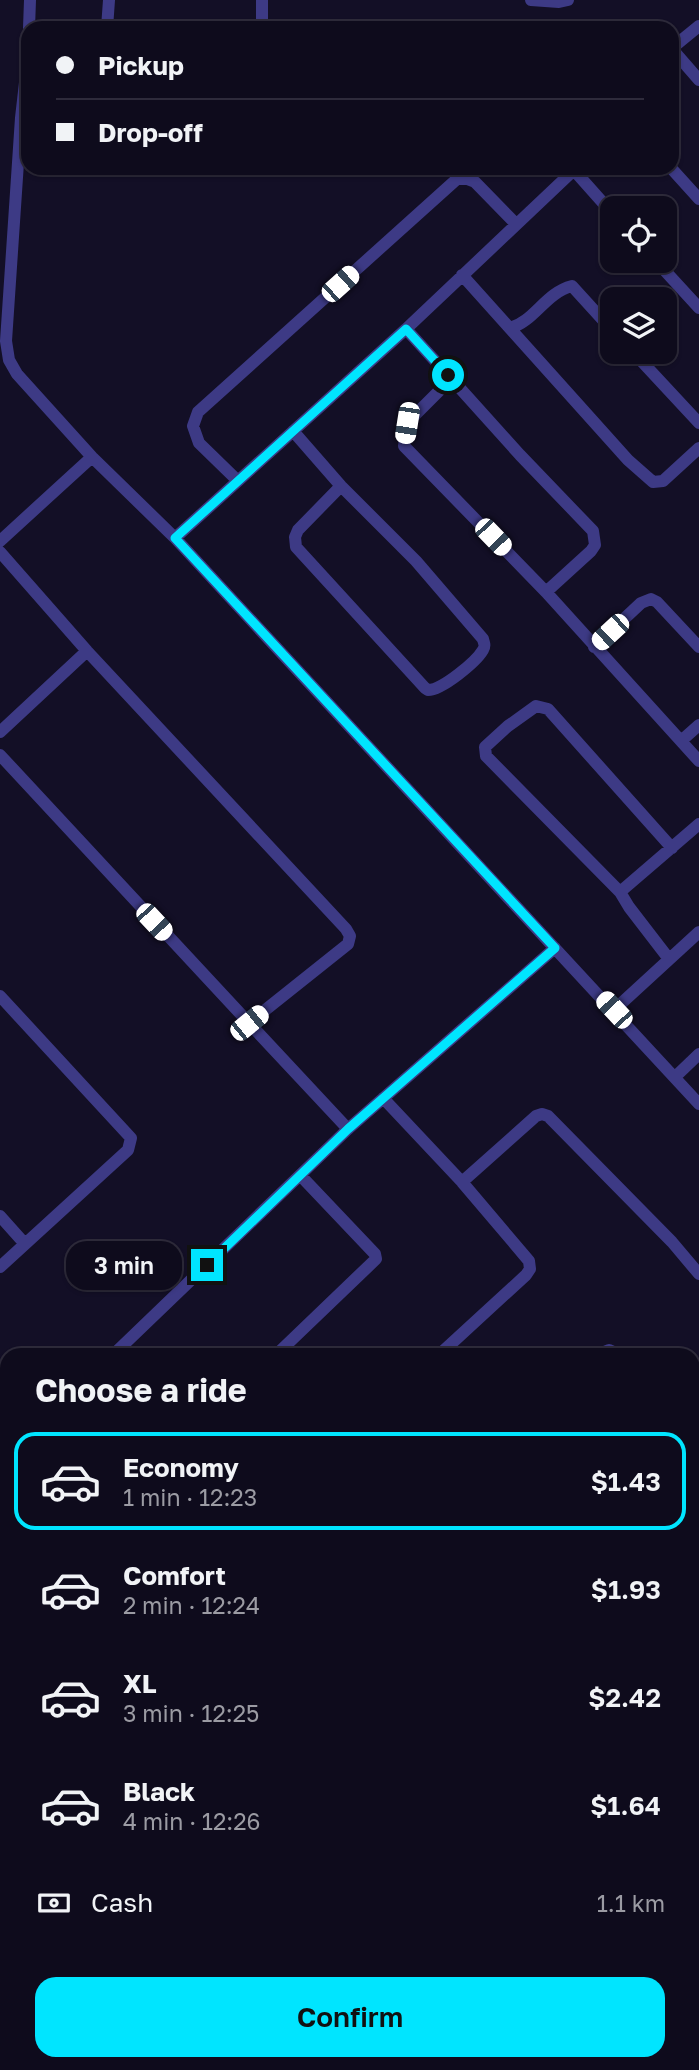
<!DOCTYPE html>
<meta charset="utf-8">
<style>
body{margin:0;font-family:"Golos Text",sans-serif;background:#171425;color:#f1f3f6;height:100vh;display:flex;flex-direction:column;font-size:26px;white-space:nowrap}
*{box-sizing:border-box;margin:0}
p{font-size:23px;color:#9b9ba3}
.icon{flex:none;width:38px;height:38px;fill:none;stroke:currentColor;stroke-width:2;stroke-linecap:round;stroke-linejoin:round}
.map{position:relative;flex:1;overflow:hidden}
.drawer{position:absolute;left:0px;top:1348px;width:700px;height:723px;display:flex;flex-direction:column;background:#0e0b1c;border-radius:21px 21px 0 0;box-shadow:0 2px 5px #0004,0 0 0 2px #2e2b3b}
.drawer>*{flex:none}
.banner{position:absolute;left:21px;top:21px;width:658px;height:154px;border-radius:21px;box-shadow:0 2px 5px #0004,0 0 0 2px #2e2b3b;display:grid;align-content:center;height:154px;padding:0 35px;background:#0e0b1c}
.fabs{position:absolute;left:600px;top:196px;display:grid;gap:14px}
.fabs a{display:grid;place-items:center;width:77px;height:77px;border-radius:14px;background:#0e0b1c;box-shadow:0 2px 5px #0004,0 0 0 2px #2e2b3b;font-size:35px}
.end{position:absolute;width:32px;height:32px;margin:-16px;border:9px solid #00e5ff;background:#111;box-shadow:0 0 0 4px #111}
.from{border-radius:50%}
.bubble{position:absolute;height:49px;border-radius:21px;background:#0e0b1c;box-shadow:0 2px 5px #0004,0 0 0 2px #2e2b3b;font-size:23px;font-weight:600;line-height:49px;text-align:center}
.car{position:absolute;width:21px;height:42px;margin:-21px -10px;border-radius:9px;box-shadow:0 0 5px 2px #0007;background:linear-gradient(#fff 24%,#345 0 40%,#fff 0 76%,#345 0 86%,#fff 0)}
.banner b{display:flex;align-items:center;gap:24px;height:66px;font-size:26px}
.banner b+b{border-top:2px solid #2e2b3b}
.banner i{width:18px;height:18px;background:#f1f3f6}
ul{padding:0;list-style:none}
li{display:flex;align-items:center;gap:21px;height:98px;margin:0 14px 10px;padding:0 21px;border:4px solid transparent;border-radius:21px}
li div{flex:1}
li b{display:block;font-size:26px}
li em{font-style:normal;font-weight:600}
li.active{border-color:#00e5ff}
li>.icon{width:63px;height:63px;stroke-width:1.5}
h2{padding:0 35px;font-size:32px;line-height:84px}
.pay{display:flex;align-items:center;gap:18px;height:77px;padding:0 35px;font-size:26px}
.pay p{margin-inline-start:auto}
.cta{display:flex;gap:14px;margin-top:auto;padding:14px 35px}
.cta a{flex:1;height:80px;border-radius:21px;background:#00e5ff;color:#111;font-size:28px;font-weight:600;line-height:80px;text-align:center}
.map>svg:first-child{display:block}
.green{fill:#12302f}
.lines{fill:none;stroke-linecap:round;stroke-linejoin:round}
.minor{stroke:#3d3a85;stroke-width:12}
.route{stroke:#00e5ff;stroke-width:9}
</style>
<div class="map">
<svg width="699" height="2070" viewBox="0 0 699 2070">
<rect width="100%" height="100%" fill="#130f26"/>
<path class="green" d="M693,1534H699V2070H630V2063H693Z"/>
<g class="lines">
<path class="minor" d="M531,0L559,2L568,0
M29,28L30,0
M107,28L109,0
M262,28V0
M672,48L699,26
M672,49L699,80
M28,56L21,118L6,341L9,360L17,374L92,457L175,538L699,1104
M572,168L612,213
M671,168L699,199
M656,261L699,308
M462,275L628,460L653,482L663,481L699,448
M510,328C535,321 545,293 572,286L612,330
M406,329L448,375L444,386L407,423L404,446L546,592L699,761
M633,352L699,423
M448,375L520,455L593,531L595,545L591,551L546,592
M293,431L341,486L416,561L483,639C484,644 486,645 483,650C476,662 442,690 428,690L425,688L296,547L295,537L298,530L341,486
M238,481L199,443L193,426L198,412L457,179H467L475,182L515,223
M175,538L406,329L574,170
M0,541L92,457
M0,552L87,651L346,929L350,936L348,944L249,1023L348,1129
M594,647L641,603L651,599L657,602L699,647
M0,732L87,651
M681,741L699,725
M0,755L249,1023
M620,892L486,756L485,747L508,726L536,706L548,709L672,848
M669,959L629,907L620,892L699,824
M0,996L131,1138L128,1150L0,1267
M614,1010L699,932
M675,1077L699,1054
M383,1098L462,1182L529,1261L530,1269L526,1275L440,1354
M462,1182L536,1116L542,1114L548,1116L672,1242L699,1274
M0,1216L25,1244
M114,1354L348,1129L555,948
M277,1354L376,1259L375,1254L300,1175
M599,1354L609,1350L618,1354
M0,1401L7,1398
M0,1419L7,1444
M693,1429L699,1422
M0,1598L7,1606
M693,1700H699
M693,1761H699
M693,1825H699
M693,1891L699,1892
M693,2014L699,2016
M10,2070L18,2063"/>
</g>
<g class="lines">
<path class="route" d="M207,1265L348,1129L555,948L175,538L406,329L448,375"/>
</g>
</svg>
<div class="fabs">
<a><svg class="icon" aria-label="locate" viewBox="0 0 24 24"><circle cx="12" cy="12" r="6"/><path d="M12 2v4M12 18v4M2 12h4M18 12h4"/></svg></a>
<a><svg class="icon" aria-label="layers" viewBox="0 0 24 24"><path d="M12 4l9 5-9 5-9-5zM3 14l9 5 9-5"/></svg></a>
</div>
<i class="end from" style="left:448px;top:375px"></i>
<i class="end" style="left:207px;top:1265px"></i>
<div class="bubble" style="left:66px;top:1241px;width:116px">3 min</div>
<i class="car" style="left:340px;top:284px;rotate:48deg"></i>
<i class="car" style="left:407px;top:423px;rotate:189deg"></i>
<i class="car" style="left:493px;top:537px;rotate:136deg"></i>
<i class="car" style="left:610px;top:632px;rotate:227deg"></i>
<i class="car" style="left:154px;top:922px;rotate:137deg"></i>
<i class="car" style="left:614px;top:1010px;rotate:317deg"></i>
<i class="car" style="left:249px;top:1023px;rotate:51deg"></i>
<div class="banner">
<b><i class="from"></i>Pickup</b>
<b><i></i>Drop-off</b>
</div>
<section class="drawer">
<h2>Choose a ride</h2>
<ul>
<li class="active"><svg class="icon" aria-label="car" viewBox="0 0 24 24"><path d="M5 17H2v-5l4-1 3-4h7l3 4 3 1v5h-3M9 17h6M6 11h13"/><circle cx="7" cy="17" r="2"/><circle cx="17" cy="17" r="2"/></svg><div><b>Economy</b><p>1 min · 12:23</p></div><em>$1.43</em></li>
<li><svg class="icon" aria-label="car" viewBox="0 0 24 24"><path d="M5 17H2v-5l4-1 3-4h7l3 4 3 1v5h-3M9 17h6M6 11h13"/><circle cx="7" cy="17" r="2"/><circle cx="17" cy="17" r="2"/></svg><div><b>Comfort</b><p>2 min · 12:24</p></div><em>$1.93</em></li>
<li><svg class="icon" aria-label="car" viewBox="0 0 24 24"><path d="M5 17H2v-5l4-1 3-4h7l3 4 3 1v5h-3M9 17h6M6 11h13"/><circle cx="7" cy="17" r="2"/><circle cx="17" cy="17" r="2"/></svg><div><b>XL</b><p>3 min · 12:25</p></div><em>$2.42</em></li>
<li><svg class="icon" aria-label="car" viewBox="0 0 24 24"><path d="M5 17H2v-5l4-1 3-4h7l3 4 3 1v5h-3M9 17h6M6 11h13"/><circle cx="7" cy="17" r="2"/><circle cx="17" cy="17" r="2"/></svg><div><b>Black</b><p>4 min · 12:26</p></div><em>$1.64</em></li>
</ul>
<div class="pay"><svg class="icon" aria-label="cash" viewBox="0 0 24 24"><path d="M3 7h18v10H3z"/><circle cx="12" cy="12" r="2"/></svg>Cash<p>1.1 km</p></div>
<div class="cta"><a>Confirm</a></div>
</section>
</div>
